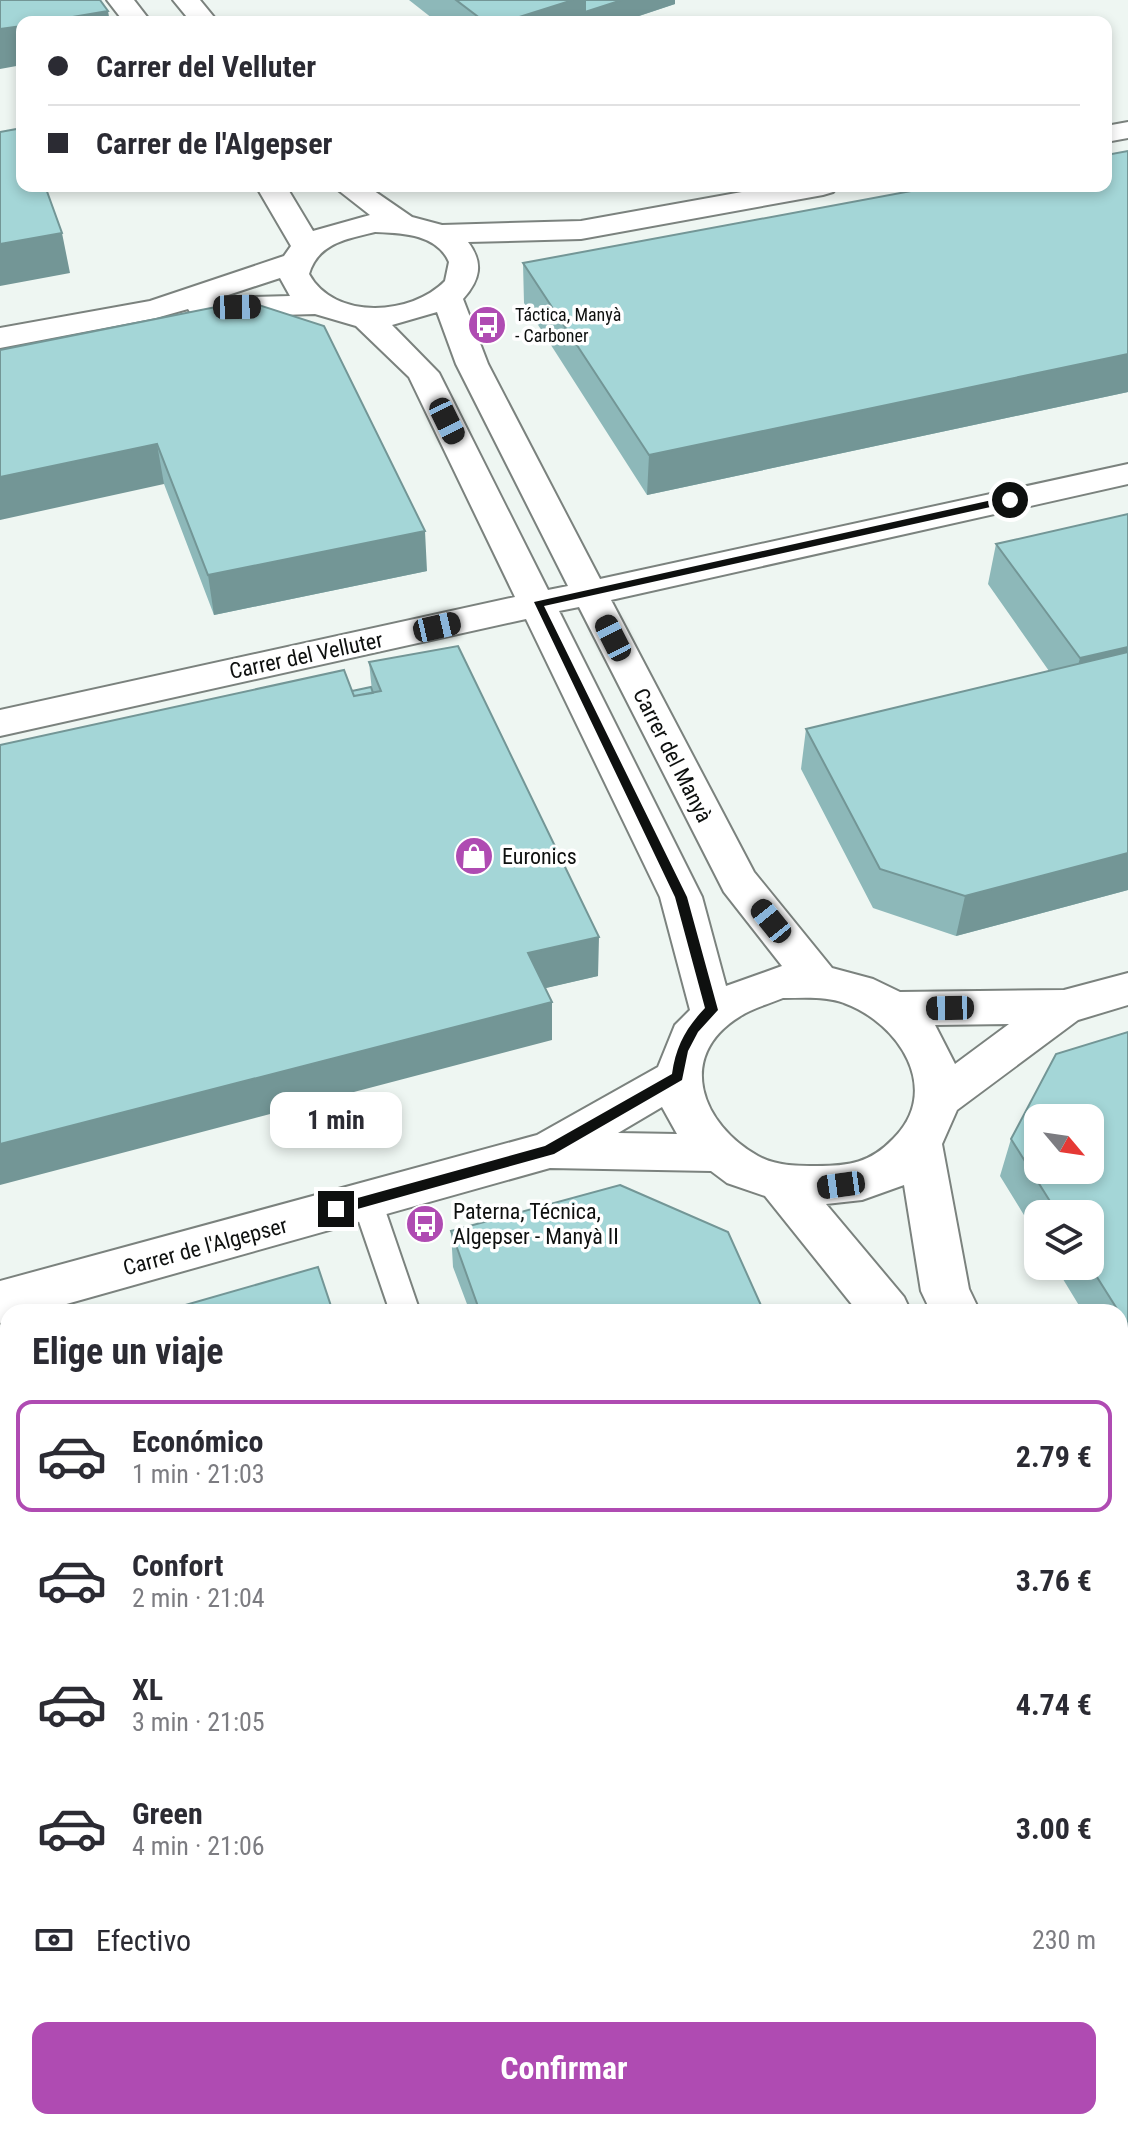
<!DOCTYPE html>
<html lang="es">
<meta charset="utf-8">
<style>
body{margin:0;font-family:"Roboto Condensed",sans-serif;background:#f2f2f3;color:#2b2b33;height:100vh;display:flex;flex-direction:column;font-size:30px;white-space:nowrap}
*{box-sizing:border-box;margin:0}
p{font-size:26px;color:#7c7c81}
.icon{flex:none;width:44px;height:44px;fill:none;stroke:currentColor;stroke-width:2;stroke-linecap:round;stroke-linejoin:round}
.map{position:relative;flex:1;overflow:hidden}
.details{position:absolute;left:0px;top:1304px;width:1128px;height:826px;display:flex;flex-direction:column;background:#fff;border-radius:24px 24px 0 0;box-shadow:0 4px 12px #0003}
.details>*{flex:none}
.banner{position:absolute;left:16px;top:16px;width:1096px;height:176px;border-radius:16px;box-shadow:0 4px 12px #0003;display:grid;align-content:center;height:176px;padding:0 32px;background:#fff}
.needle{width:52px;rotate:119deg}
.fabs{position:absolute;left:1024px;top:1104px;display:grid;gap:16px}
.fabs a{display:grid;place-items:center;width:80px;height:80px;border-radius:16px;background:#fff;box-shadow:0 4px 12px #0003;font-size:40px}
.end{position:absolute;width:36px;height:36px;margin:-18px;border:10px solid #0e100f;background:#fff;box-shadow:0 0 0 4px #fff}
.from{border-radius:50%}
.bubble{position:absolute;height:56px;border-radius:16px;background:#fff;box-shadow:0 4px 12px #0003;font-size:26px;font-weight:700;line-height:56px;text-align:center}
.car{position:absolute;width:24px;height:48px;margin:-24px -12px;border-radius:10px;box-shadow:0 0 6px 2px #0007;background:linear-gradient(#222 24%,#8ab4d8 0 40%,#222 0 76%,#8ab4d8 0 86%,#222 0)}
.banner b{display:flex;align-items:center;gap:28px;height:76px;font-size:30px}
.banner b+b{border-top:2px solid #e1e1e2}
.banner i{width:20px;height:20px;background:#2b2b33}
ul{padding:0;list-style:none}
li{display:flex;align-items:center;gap:24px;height:112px;margin:0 16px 12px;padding:0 16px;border:4px solid transparent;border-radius:16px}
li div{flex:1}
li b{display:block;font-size:30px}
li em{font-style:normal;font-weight:700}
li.on{border-color:#af4bb2}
li>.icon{width:72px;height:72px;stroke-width:1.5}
h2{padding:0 32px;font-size:36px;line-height:96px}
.pay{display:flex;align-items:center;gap:20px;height:88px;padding:0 32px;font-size:30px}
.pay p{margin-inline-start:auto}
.cta{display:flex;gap:16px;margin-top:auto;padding:16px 32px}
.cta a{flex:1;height:92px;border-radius:16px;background:#af4bb2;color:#fff;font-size:32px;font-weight:700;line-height:92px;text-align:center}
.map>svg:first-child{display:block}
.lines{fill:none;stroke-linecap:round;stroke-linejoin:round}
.lane-casing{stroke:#7b827e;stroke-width:4}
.street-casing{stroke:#7b827e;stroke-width:4}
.lane{fill:#fff;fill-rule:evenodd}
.street{fill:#fff;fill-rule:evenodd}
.wall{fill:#8db8b9}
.shaded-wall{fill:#739696}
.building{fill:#a4d6d7;stroke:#739696;stroke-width:2;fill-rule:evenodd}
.route{fill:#0e100f}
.labels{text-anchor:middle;stroke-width:7;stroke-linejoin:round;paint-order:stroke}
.far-poi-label{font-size:18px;fill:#0e100f;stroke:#fff;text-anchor:start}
.street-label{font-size:22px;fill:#0e100f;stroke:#fff}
.poi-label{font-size:22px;fill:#0e100f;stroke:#fff;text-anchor:start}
</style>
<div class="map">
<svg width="1128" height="2129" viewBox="0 0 1128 2129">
<rect width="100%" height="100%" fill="#eef6f2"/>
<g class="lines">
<g class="lane-casing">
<path id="lane" d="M367,1189L377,1192L382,1201L420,1312H390L352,1201L357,1192Z
M666,2122H706L709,2129H669Z"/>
</g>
<g class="street-casing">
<path id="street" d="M107,0H134L151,22H124Z
M173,0H200L218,22H191Z
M1128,122V138L1106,142V126Z
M256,186H286L313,231L370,215L333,186H367L412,217L442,225L581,221L775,186H838L833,192L823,195L581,239L468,242C484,263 480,280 463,299L488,364L600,579L1128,464V484L611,600L754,872L832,968L873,979L900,992L1064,990L1128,973V1005L1078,1020L957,1110L942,1144L969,1289L980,1312H931L921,1291L904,1185L862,1200L826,1204L904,1297L911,1312H858L765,1196L727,1183L711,1171L550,1168L38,1312H8V1320L0,1323V1281L537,1135L658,1067L675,1025L690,1010L660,897L526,619L0,736V710L515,597L409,377L356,326L315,314L203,317L192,315L188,309L156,318L0,348V328L150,301L284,256L291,246ZM375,232C402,233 437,234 449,262L445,281C411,316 334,320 309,274C318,243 347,239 375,232ZM280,278L290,296L219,298ZM437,312L456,364L568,586L548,590L439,373L392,325ZM579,607L724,892L782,966L726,986L702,897L559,611ZM783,998C803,998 826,996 844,1003C899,1023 943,1090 893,1139C870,1163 849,1166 817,1166C796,1166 776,1166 758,1156C702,1125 675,1057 739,1017C752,1008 769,1004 783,998ZM1009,1024L955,1064L935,1025ZM662,1107L677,1134L618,1133Z
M1120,1599L1128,1603V1666L1120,1663Z
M1120,1769L1128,1772V1841L1120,1838Z"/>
</g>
<use href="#lane" class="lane"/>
<use href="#street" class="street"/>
</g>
<path class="wall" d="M409,0H675V4L621,22H437Z
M1128,151V392L647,495L524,303L523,263Z
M0,350L427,571L214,615L164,484Z
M1128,514V890L956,936L873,908L801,769L806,729L1049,671L988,584L996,544Z
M369,662L598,976L545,988L552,1040L352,691H372Z
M1128,1032V1386L1120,1373V1312H1083L1055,1266H1090V1214H1038V1238L1000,1176L1011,1139Z
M451,1231L764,1312H470L453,1267Z
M762,2122H1120L1128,2129H765Z"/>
<path class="shaded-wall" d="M571,0H675V4L621,22H503Z
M108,11L110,22H43Z
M22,26V65L0,69V29Z
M62,233L70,273L0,286V244Z
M1128,354V392L647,495L649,455Z
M157,444L164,484L0,520V477Z
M425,531L427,571L214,615L208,575Z
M1128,647V685L1069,699L1080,658Z
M1128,853V890L956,936L965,896Z
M599,937L598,976L529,992L528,953Z
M552,1002V1040L0,1185V1144Z"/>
<path class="building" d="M0,0H100L108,11L43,22H22V26L0,29Z
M456,0H573L503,22H485Z
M585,0H622L585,12Z
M22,128V186H45L62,233L0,244V132Z
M1128,151V354L649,455L523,263L938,186H1106V155Z
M246,301L324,326L425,531L208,575L157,444L0,477V350Z
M1128,514V647L1080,658L996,544Z
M458,646L599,937L528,953L552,1002L0,1144V745L344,670L354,696L381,691L369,662Z
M1128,652V853L965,896L880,869L806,729Z
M371,687L373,693L354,696L352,691Z
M1128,1032V1327L1120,1314V1312H1119L1090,1266V1214H1058L1011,1139L1056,1054ZM1038,1118H1090V1170H1038Z
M620,1185L728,1232L764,1312H480L451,1231Z
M318,1267L333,1312H161Z
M8,1356V2122H588L591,2129H0V1358Z
M1120,2100L1128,2118V2129H778L776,2122H1120Z"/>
<path class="route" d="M1010,496L1013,502L544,606L687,897L718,1010L698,1032L688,1051L682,1080L554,1154L336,1215L331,1213V1205L336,1204L545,1146L672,1074C676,1046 686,1028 705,1008L675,897L534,602Z"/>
<defs>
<g id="bus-disc" transform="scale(2)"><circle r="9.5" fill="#af4bb2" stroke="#fff"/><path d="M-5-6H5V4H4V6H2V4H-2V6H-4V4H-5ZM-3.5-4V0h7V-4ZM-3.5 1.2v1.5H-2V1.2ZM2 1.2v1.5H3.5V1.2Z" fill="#fff"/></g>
<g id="shop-disc" transform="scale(2)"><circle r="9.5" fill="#af4bb2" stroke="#fff"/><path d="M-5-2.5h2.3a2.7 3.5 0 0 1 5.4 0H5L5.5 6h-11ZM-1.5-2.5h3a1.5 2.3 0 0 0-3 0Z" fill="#fff"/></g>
</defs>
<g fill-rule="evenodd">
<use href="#bus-disc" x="487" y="325"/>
<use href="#shop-disc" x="474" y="856"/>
<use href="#bus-disc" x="425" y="1224"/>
</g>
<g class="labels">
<g class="far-poi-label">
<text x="515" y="321">Táctica, Manyà<tspan x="515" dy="21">- Carboner</tspan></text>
</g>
<g class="street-label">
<text transform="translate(306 655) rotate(-12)" y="8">Carrer del Velluter</text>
<text transform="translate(673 755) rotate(63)" y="8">Carrer del Manyà</text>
<text transform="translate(205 1246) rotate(-15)" y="8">Carrer de l'Algepser</text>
</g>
<g class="poi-label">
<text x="502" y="864">Euronics</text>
<text x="453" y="1219">Paterna, Técnica,<tspan x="453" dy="25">Algepser - Manyà II</tspan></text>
</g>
</g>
</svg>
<div class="fabs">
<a><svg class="needle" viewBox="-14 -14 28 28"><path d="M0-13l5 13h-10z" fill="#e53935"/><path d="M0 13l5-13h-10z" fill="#7c7c81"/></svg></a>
<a><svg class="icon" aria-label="layers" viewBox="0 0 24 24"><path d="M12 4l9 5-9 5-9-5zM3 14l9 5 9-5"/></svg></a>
</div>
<i class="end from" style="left:1010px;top:500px"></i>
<i class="end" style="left:336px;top:1209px"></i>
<div class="bubble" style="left:270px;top:1092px;width:132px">1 min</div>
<i class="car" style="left:237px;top:307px;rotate:89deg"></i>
<i class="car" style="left:447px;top:421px;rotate:154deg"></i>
<i class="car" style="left:437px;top:627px;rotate:77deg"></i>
<i class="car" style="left:613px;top:638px;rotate:333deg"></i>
<i class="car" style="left:771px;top:921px;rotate:321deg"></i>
<i class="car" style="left:950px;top:1008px;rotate:269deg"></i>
<i class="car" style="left:841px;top:1185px;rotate:262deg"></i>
<div class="banner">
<b><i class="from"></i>Carrer del Velluter</b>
<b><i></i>Carrer de l'Algepser</b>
</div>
<section class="details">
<h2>Elige un viaje</h2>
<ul>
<li class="on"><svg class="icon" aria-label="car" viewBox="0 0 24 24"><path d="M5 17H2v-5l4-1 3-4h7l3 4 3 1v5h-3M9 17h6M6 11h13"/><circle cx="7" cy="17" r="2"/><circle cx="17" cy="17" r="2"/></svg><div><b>Económico</b><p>1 min · 21:03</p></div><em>2.79 €</em></li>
<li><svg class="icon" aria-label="car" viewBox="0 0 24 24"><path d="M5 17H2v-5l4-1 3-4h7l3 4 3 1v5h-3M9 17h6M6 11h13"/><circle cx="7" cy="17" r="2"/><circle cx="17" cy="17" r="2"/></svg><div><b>Confort</b><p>2 min · 21:04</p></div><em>3.76 €</em></li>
<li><svg class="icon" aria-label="car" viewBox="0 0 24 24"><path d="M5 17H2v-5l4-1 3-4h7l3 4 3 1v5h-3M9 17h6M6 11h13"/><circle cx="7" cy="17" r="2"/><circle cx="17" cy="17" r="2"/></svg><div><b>XL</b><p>3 min · 21:05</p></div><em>4.74 €</em></li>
<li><svg class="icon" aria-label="car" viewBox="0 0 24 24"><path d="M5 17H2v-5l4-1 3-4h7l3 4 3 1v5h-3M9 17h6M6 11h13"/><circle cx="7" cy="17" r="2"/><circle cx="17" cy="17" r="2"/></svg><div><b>Green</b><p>4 min · 21:06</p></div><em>3.00 €</em></li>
</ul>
<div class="pay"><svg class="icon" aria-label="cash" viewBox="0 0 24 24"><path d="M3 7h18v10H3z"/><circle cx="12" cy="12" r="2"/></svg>Efectivo<p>230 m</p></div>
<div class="cta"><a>Confirmar</a></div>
</section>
</div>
